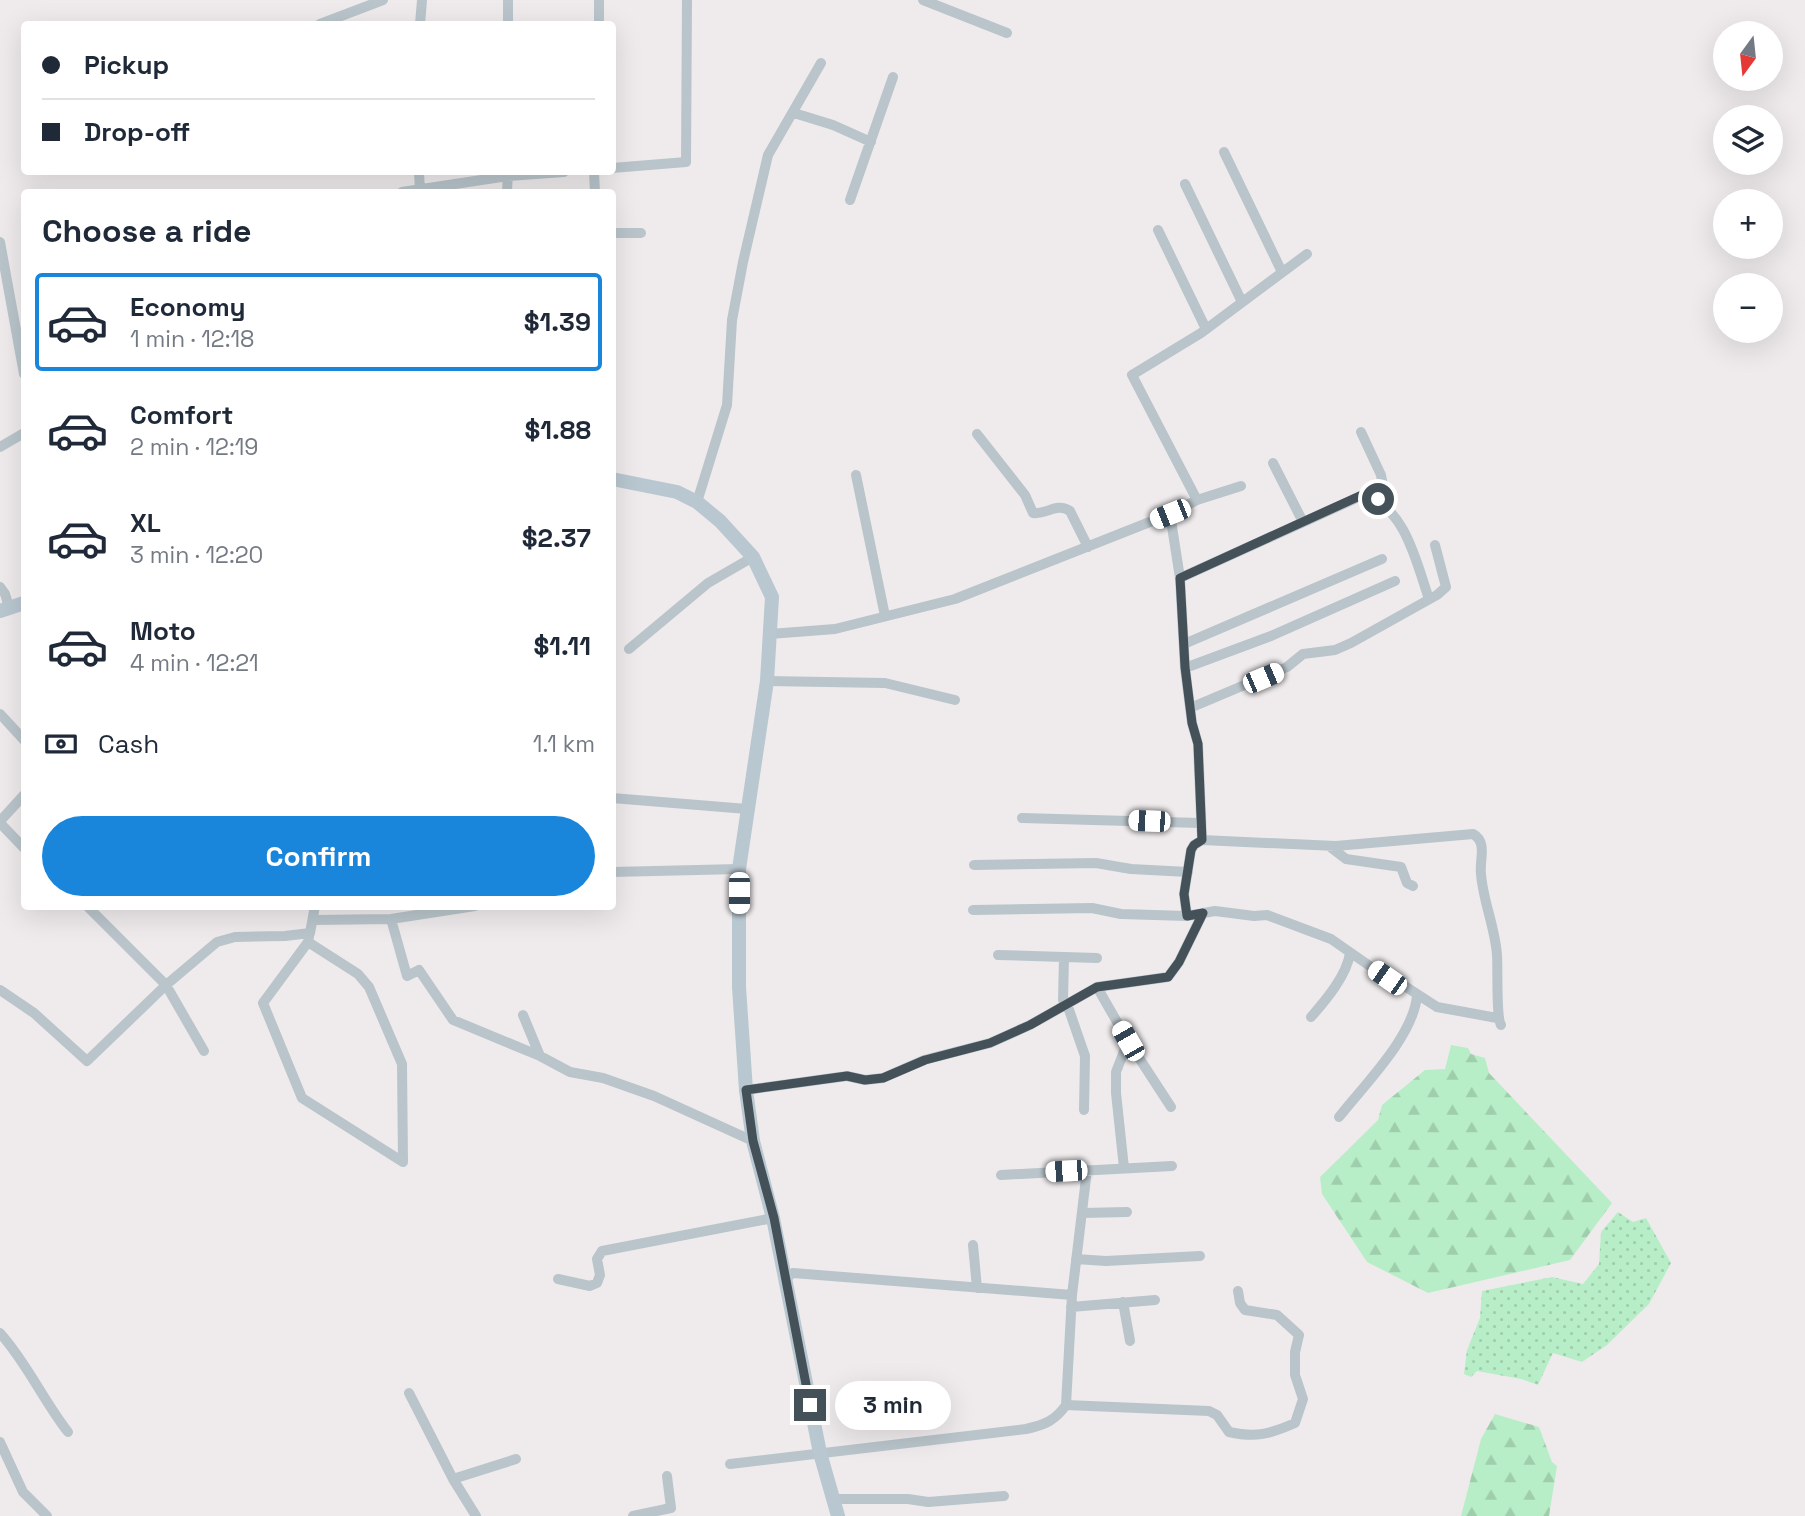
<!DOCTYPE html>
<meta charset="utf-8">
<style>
body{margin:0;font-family:"Space Grotesk",sans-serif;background:#f2f2f3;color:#1f2937;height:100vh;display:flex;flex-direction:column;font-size:26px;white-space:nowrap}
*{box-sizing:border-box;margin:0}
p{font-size:23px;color:#747a83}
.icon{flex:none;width:38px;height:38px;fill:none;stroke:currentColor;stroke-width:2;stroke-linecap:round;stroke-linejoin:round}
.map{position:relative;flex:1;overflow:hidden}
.side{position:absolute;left:21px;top:189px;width:595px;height:721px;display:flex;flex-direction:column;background:#fff;border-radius:7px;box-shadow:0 7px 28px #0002}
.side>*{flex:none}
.top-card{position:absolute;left:21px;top:21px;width:595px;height:154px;border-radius:7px;box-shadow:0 7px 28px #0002;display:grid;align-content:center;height:154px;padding:0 21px;background:#fff}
.needle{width:46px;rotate:195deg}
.controls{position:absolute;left:1713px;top:21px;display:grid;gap:14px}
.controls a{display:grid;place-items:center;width:70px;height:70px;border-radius:50%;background:#fff;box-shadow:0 7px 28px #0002;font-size:35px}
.end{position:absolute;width:32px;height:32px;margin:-16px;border:9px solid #445159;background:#fff;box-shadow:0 0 0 4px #fff}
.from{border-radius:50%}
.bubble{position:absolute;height:49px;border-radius:24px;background:#fff;box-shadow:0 7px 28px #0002;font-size:23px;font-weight:700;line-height:49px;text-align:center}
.car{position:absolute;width:21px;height:42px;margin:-21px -10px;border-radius:9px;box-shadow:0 0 5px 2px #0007;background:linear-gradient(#fff 24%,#345 0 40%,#fff 0 76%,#345 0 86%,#fff 0)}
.top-card b{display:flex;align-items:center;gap:24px;height:66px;font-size:26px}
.top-card b+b{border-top:2px solid #e0e1e3}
.top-card i{width:18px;height:18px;background:#1f2937}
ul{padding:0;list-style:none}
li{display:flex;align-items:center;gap:21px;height:98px;margin:0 14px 10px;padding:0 7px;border:4px solid transparent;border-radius:7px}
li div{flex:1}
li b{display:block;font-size:26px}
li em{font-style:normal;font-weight:700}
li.on{border-color:#1985db}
li>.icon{width:63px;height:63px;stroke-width:1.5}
h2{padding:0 21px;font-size:32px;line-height:84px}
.pay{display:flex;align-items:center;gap:18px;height:77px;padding:0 21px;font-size:26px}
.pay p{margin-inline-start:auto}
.primary-button{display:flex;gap:14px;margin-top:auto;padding:14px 21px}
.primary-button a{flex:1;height:80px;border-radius:42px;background:#1985db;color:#fff;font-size:28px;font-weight:700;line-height:80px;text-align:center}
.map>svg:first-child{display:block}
.grass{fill:url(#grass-dots)}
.forest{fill:url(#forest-firs)}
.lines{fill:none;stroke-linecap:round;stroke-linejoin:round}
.street{stroke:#b9c5cb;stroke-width:10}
.secondary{stroke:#b9c7d0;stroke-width:14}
.route{stroke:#445159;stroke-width:9}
</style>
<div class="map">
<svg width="1805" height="1516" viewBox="0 0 1805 1516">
<defs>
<pattern id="grass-dots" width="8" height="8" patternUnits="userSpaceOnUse" patternTransform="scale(1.75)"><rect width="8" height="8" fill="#b8eec7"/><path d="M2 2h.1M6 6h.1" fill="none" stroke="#9fcead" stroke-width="1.8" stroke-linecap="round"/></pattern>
<pattern id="forest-firs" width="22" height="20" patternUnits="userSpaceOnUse" patternTransform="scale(1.75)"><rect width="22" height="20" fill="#b8eec7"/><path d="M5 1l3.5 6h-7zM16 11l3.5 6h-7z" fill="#9fcead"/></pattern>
</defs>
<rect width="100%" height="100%" fill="#efebec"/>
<path class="grass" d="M1618,1212L1633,1222L1646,1218L1671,1263L1649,1304L1607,1345L1582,1362L1553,1353L1538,1385L1521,1379L1477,1371L1471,1377L1464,1374L1467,1350L1480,1318L1482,1291L1552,1277L1583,1284L1599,1264L1601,1232Z"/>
<path class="forest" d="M1451,1045L1468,1048L1471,1054L1485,1058L1489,1073L1612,1203L1570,1260L1428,1293L1367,1262L1322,1194L1320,1177L1378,1120L1382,1105L1425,1070L1445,1069Z
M1495,1414L1539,1427L1552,1462L1557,1466L1549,1516H1461L1481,1439Z"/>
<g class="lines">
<path class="street" d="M508,0V24
M923,0L1007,33
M320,24L383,0
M420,24L422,0
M599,24V0
M794,113L833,125L871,142
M1224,152L1282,272
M612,168L686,162L687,0
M419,172L420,192
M594,172L595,192
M1185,184L1242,302
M402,192L508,176L564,172
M507,192L508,172
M850,200L893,77
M1158,230L1206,329
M612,233H641
M0,242L24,374
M977,434L1025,495L1033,513C1047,515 1056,502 1070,511L1088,547
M0,447L24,433
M1273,463L1303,522
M856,475L885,616
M1364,494C1406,509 1416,562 1429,599
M1197,500L1132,375L1201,333L1307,254
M697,502L727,405L732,320L743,262L768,155L821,63
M1170,514L1180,578L1185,668L1192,723L1198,744L1202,840
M1180,578L1383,486L1381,475L1361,432
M0,587L5,594L9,607
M770,634L835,629L955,599L1170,514L1197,500L1241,486
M1184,644L1382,559
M629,649L708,583L753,557
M1185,668L1271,636L1395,581
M767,681L885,683L955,700
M1190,708L1287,667L1303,654L1335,650L1351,643L1437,595L1446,587L1435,545
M0,714L24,740
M612,798L747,809
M1022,818L1200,823
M0,821L24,795
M0,823L24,848
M1329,846L1346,859L1401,867L1407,883L1413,886
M974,865L1096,863L1131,869L1188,872
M612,872L739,869
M87,906L166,985L204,1051
M973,910L1092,908L1121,914L1187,916L1215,911L1254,916L1267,915L1331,939L1387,978L1400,983L1437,1007L1497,1018
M1187,916L1184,894L1191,850L1194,845L1202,840L1336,846L1473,834C1488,842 1479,861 1481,874C1483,901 1495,927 1497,955C1498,968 1496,1017 1501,1025
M391,919L407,976L419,970L453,1020L540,1056L570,1072L603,1078L654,1096L753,1141
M313,920L391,919L475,906
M309,937L308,942L358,974L369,987L402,1064L403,1162
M308,942L263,1003L302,1098L403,1162
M998,955L1097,958
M1064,957L1063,1000L1067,1004L1085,1056L1084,1110
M1097,987L1128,1041L1171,1107
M0,990L34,1013L87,1061L166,985L217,942L235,937L285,936L310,933L315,906
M523,1015L540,1056
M1311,1017C1326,1000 1347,975 1350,953
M746,1090L847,1076L865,1080L883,1078L924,1060L990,1043L1030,1025L1097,987L1168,977L1179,962L1203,913
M1339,1117C1364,1085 1413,1037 1417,996
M1124,1168L1116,1093V1072L1128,1041
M1001,1175L1172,1166
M1082,1213L1127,1212
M973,1245L977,1288
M1076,1259L1106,1261L1200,1256
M786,1278L793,1273L1072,1295
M558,1279L590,1286L597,1283L600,1275L597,1259L602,1251L773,1218
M1123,1302L1130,1341
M1071,1307L1155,1300
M0,1333C27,1363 43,1400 68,1432
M409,1393L453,1479L476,1516
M1066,1405L1209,1411L1217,1415L1229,1432C1256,1438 1270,1434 1295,1423L1303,1399L1295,1375V1352L1299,1335L1277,1315L1245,1310L1240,1303L1238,1291
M0,1442L23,1492L47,1516
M730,1464L1026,1429C1044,1425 1055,1421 1066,1405L1072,1295L1087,1170
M453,1479L516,1459
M833,1499H908L928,1502L1004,1496
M633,1516L671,1508L667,1476"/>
<path class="secondary" d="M612,479L677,492L697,502L720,521L753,557L772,597L767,681L739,869V987L746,1090L753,1141L773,1218L820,1453L838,1516
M0,611L24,603"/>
</g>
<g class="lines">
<path class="route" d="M810,1405L774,1218L753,1141L746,1090L847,1076L865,1080L883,1078L925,1060L990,1043L1030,1025L1097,987L1168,977L1179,962L1203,913L1187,916L1184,894L1191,850L1194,845L1202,840L1198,744L1192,723L1185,667L1180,578L1364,494L1378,499"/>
</g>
</svg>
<div class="controls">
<a><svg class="needle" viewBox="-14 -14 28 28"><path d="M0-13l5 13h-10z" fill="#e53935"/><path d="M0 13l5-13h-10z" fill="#747a83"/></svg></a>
<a><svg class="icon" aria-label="layers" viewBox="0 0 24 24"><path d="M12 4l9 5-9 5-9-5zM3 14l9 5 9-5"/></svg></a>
<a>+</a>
<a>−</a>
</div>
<i class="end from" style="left:1378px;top:499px"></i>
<i class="end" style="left:810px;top:1405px"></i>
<div class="bubble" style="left:835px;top:1381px;width:116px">3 min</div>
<i class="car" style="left:1170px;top:514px;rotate:248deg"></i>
<i class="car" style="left:1263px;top:678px;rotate:67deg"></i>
<i class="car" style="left:1149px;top:821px;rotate:272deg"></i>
<i class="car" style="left:739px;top:893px;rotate:180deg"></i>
<i class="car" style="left:1387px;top:978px;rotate:305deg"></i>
<i class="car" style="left:1128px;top:1041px;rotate:330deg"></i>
<i class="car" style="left:1066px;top:1171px;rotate:267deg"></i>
<div class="top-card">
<b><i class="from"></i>Pickup</b>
<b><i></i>Drop-off</b>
</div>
<section class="side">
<h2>Choose a ride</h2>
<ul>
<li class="on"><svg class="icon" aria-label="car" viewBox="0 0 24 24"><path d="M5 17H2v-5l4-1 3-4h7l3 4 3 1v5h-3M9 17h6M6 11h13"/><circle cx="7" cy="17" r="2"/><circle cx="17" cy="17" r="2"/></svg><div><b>Economy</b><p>1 min · 12:18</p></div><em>$1.39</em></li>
<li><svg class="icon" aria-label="car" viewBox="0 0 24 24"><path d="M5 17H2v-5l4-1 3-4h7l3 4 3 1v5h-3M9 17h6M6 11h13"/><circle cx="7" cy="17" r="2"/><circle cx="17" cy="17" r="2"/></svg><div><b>Comfort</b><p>2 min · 12:19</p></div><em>$1.88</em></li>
<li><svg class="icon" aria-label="car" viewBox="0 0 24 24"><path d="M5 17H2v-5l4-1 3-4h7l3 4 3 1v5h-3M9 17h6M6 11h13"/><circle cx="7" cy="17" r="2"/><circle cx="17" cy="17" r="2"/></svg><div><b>XL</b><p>3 min · 12:20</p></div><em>$2.37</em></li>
<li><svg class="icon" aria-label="car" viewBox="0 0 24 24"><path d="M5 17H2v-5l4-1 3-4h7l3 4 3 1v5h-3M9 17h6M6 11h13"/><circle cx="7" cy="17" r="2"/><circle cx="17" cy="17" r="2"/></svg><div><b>Moto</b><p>4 min · 12:21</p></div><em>$1.11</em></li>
</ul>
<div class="pay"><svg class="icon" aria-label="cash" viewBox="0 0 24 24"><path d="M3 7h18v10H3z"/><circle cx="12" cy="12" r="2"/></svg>Cash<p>1.1 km</p></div>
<div class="primary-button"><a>Confirm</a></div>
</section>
</div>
